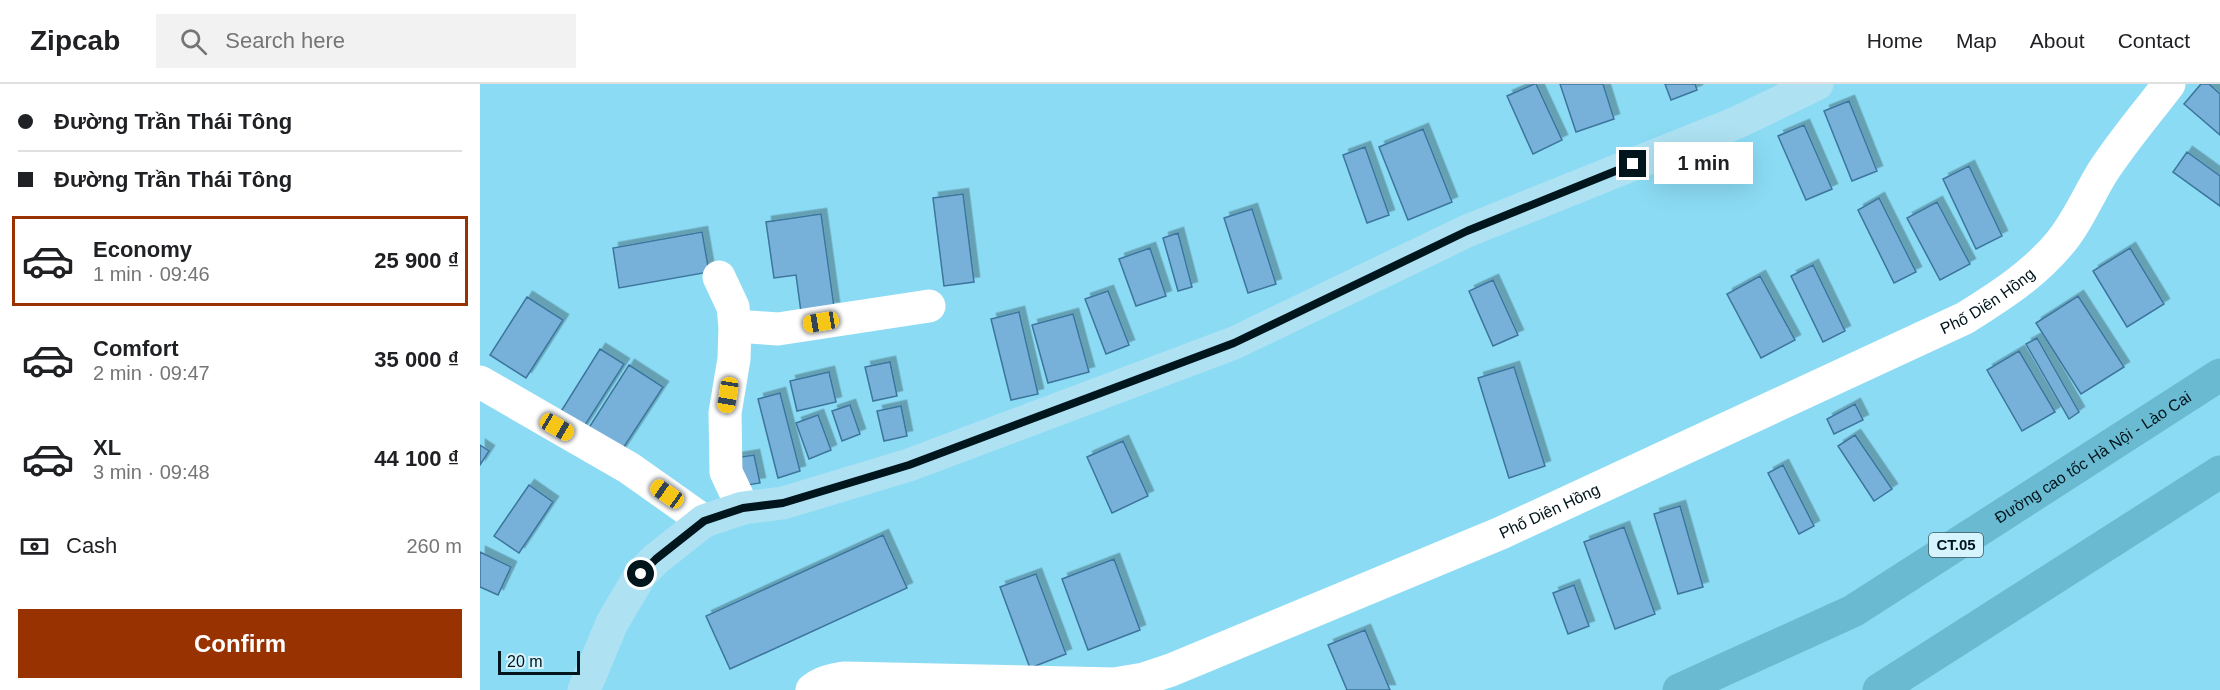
<!DOCTYPE html>
<meta charset="utf-8">
<style>
body{margin:0;font-family:Arial,sans-serif;background:#f2f2f2;color:#202124;height:100vh;display:flex;flex-direction:column;font-size:22px;white-space:nowrap}
*{box-sizing:border-box;margin:0}
p{font-size:20px;color:#757577}
.icon{flex:none;width:33px;height:33px;fill:none;stroke:currentColor;stroke-width:2;stroke-linecap:round;stroke-linejoin:round}
.map{position:relative;flex:1;overflow:hidden}
.sheet{display:flex;flex-direction:column;background:#fff;width:480px}
.sheet>*{flex:none}
.hud{display:grid;align-content:center;height:132px;padding:0 18px;background:#fff}
.scale{position:absolute;left:18px;bottom:15px;width:82px;box-sizing:border-box;padding-left:6px;border:3px solid #00151c;border-top:0;font-size:16px;line-height:21px;white-space:nowrap;color:#00151c;-webkit-text-stroke:4px #d6f4fe;paint-order:stroke}
.end{position:absolute;width:27px;height:27px;margin:-14px;border:8px solid #00151c;background:#fff;box-shadow:0 0 0 3px #fff}
.from{border-radius:50%}
.bubble{position:absolute;height:42px;border-radius:0px;background:#fff;box-shadow:0 6px 24px #0002;font-size:20px;font-weight:600;line-height:42px;text-align:center}
.car{position:absolute;width:18px;height:36px;margin:-18px -9px;border-radius:8px;box-shadow:0 0 4px 2px #0007;background:linear-gradient(#f5c518 24%,#345 0 40%,#f5c518 0 76%,#345 0 86%,#f5c518 0)}
.hud b{display:flex;align-items:center;gap:21px;height:57px;font-size:22px}
.hud b+b{border-top:2px solid #e0e0e0}
.hud i{width:15px;height:15px;background:#202124}
ul{padding:0;list-style:none}
li{display:flex;align-items:center;gap:18px;height:90px;margin:0 12px 9px;padding:0 6px;border:3px solid transparent;border-radius:0px}
li div{flex:1}
li b{display:block;font-size:22px}
li em{font-style:normal;font-weight:600}
li.on{border-color:#983301}
li>.icon{width:54px;height:54px;stroke-width:1.5}
.pay{display:flex;align-items:center;gap:15px;height:66px;padding:0 18px;font-size:22px}
.pay p{margin-inline-start:auto}
.button{display:flex;gap:12px;margin-top:auto;padding:12px 18px}
.button a{flex:1;height:69px;border-radius:0px;background:#983301;color:#fff;font-size:24px;font-weight:600;line-height:69px;text-align:center}
header{display:flex;align-items:center;gap:36px;box-sizing:border-box;height:84px;padding:0 30px;background:#fff;border-bottom:2px solid #e0e0e0}
header strong{font-size:28px}
nav{display:flex;gap:33px;margin-inline-start:auto;font-size:21px}
.search{width:420px;height:54px;background:#f2f2f2;display:flex;align-items:center;gap:15px;box-sizing:border-box;padding:0 21px;border-radius:0px;color:#757577;font-size:22px}
main{display:flex;flex:1;min-height:0}
.map>svg:first-child{display:block}
.building{fill:#77b1da;stroke:#3c759c;stroke-width:1.5;filter:url(#shadow)}
.lines{fill:none;stroke-linecap:round;stroke-linejoin:round}
.minor{stroke:#fff;stroke-width:33}
.major{stroke:#aee2f2;stroke-width:33}
.highway{stroke:#6abad2;stroke-width:33}
.route{stroke:#00151c;stroke-width:8}
.labels{text-anchor:middle;stroke-width:5;stroke-linejoin:round;paint-order:stroke}
.shield{fill:#d6f4fe;stroke:#405860;stroke-width:1.5}
.shield-label{font-size:15px;font-weight:bold;fill:#00151c}
.street-label{font-size:16px;fill:#00151c;stroke:#d6f4fe}
</style>
<header>
<strong>Zipcab</strong>
<div class="search"><svg class="icon" aria-label="search" viewBox="0 0 24 24"><circle cx="10" cy="10" r="6"/><path d="M15 15l6 6"/></svg>Search here</div>
<nav><a>Home</a><a>Map</a><a>About</a><a>Contact</a></nav>
</header>
<main>
<section class="sheet">
<div class="hud">
<b><i class="from"></i>Đường Trần Thái Tông</b>
<b><i></i>Đường Trần Thái Tông</b>
</div>
<ul>
<li class="on"><svg class="icon" aria-label="car" viewBox="0 0 24 24"><path d="M5 17H2v-5l4-1 3-4h7l3 4 3 1v5h-3M9 17h6M6 11h13"/><circle cx="7" cy="17" r="2"/><circle cx="17" cy="17" r="2"/></svg><div><b>Economy</b><p>1 min · 09:46</p></div><em>25 900 ₫</em></li>
<li><svg class="icon" aria-label="car" viewBox="0 0 24 24"><path d="M5 17H2v-5l4-1 3-4h7l3 4 3 1v5h-3M9 17h6M6 11h13"/><circle cx="7" cy="17" r="2"/><circle cx="17" cy="17" r="2"/></svg><div><b>Comfort</b><p>2 min · 09:47</p></div><em>35 000 ₫</em></li>
<li><svg class="icon" aria-label="car" viewBox="0 0 24 24"><path d="M5 17H2v-5l4-1 3-4h7l3 4 3 1v5h-3M9 17h6M6 11h13"/><circle cx="7" cy="17" r="2"/><circle cx="17" cy="17" r="2"/></svg><div><b>XL</b><p>3 min · 09:48</p></div><em>44 100 ₫</em></li>
</ul>
<div class="pay"><svg class="icon" aria-label="cash" viewBox="0 0 24 24"><path d="M3 7h18v10H3z"/><circle cx="12" cy="12" r="2"/></svg>Cash<p>260 m</p></div>
<div class="button"><a>Confirm</a></div>
</section>
<div class="map">
<svg width="1740" height="606" viewBox="0 0 1740 606">
<defs>
<filter id="shadow"><feDropShadow dx="5.5" dy="-5.5" stdDeviation="0" flood-color="#0004"/></filter>
</defs>
<rect width="100%" height="100%" fill="#8bdbf4"/>
<path class="building" d="M1054,0H1056L1082,56L1053,70L1027,12Z
M1080,0H1123L1134,35L1096,48Z
M1185,0H1215L1217,6L1191,16Z
M1721,0H1729L1740,10V51L1704,20Z
M1369,17L1397,87L1372,97L1344,27Z
M1324,41L1352,105L1326,116L1298,52Z
M943,45L972,118L928,136L899,63Z
M885,63L909,131L887,139L863,71Z
M1707,68L1740,92V122L1693,88Z
M1489,82L1522,152L1496,165L1463,95Z
M483,110L494,198L464,202L453,114Z
M1399,114L1436,188L1414,199L1378,126Z
M1457,118L1490,180L1460,196L1427,134Z
M772,125L796,200L768,209L744,134Z
M341,130L354,223L321,228L316,191L294,194L286,138Z
M222,148L229,188L139,204L133,164Z
M698,149L712,203L698,207L683,154Z
M670,164L686,212L656,222L639,175Z
M1650,164L1684,220L1647,243L1613,187Z
M1333,181L1365,247L1343,258L1311,192Z
M1280,192L1315,256L1281,274L1247,210Z
M1013,196L1038,251L1013,262L989,207Z
M628,207L649,261L626,270L605,215Z
M1598,212L1644,283L1601,310L1556,239Z
M47,213L83,236L46,294L10,271Z
M539,228L558,310L531,316L511,235Z
M593,230L609,288L568,299L552,241Z
M1557,254L1599,328L1589,335L1546,260Z
M120,265L144,280L98,352L75,337Z
M1539,267L1575,328L1542,347L1507,286Z
M410,278L417,312L393,317L385,283Z
M149,281L183,303L136,375L103,353Z
M1034,283L1065,382L1029,394L998,294Z
M349,288L356,318L317,327L310,297Z
M300,309L320,387L298,394L278,315Z
M1375,320L1383,336L1354,350L1347,335Z
M370,321L380,350L362,357L352,327Z
M421,322L427,352L404,357L397,327Z
M338,331L351,366L329,375L316,339Z
M1375,351L1412,405L1394,417L1358,362Z
M643,357L668,412L632,429L607,373Z
M0,361L9,367L0,381Z
M274,371L280,399L261,402L255,374Z
M1303,381L1334,442L1319,450L1288,389Z
M49,401L73,418L39,469L14,452Z
M1200,422L1223,503L1198,510L1174,430Z
M1144,443L1175,530L1135,545L1104,458Z
M403,451L427,504L250,585L226,532Z
M0,468L31,483L18,511L0,503Z
M634,475L660,546L608,566L582,495Z
M556,490L586,570L550,584L520,503Z
M1094,501L1109,542L1088,550L1073,509Z
M885,546L910,606H867L848,561Z"/>
<g class="lines">
<g class="minor">
<path d="M239,193L253,223L255,242L254,275L245,329L246,388L263,424"/>
<path d="M255,242L298,245L449,222"/>
<path d="M0,298L149,384L224,437"/>
<path id="s1" d="M332,606C342,598 352,596 364,594L634,600L664,595L691,586L1021,449L1485,234C1520,212 1553,191 1579,160C1597,139 1608,112 1622,89C1642,58 1667,29 1689,0"/>
</g>
<path class="major" d="M104,606L132,539L161,490L176,475L224,437L263,424L303,419L429,381L754,259L987,147L1256,39L1337,0"/>
<g class="highway">
<path id="s2" d="M1199,606L1373,527L1740,291"/>
<path d="M1399,606L1740,388"/>
</g>
</g>
<g class="lines">
<path class="route" d="M161,490L176,475L224,437L263,424L303,419L429,381L754,259L987,147L1153,80"/>
</g>
<g class="labels">
<rect class="shield" x="1449" y="449" width="54" height="24" rx="4.5"/>
<g class="shield-label">
<text x="1476" y="466">CT.05</text>
</g>
<g class="street-label">
<text dy="6" stroke="none"><textPath href="#s1" startOffset="1260">Phố Diên Hồng</textPath></text>
<text dy="6" stroke="none"><textPath href="#s2" startOffset="476">Đường cao tốc Hà Nội - Lào Cai</textPath></text>
<text dy="6" stroke="none"><textPath href="#s1" startOffset="774">Phố Diên Hồng</textPath></text>
</g>
</g>
</svg>
<div class="scale">20 m</div>
<i class="end from" style="left:161px;top:490px"></i>
<i class="end" style="left:1153px;top:80px"></i>
<div class="bubble" style="left:1174px;top:58px;width:99px">1 min</div>
<i class="car" style="left:341px;top:238px;rotate:261deg"></i>
<i class="car" style="left:248px;top:311px;rotate:189deg"></i>
<i class="car" style="left:77px;top:343px;rotate:120deg"></i>
<i class="car" style="left:187px;top:410px;rotate:305deg"></i>
</div>
</main>
